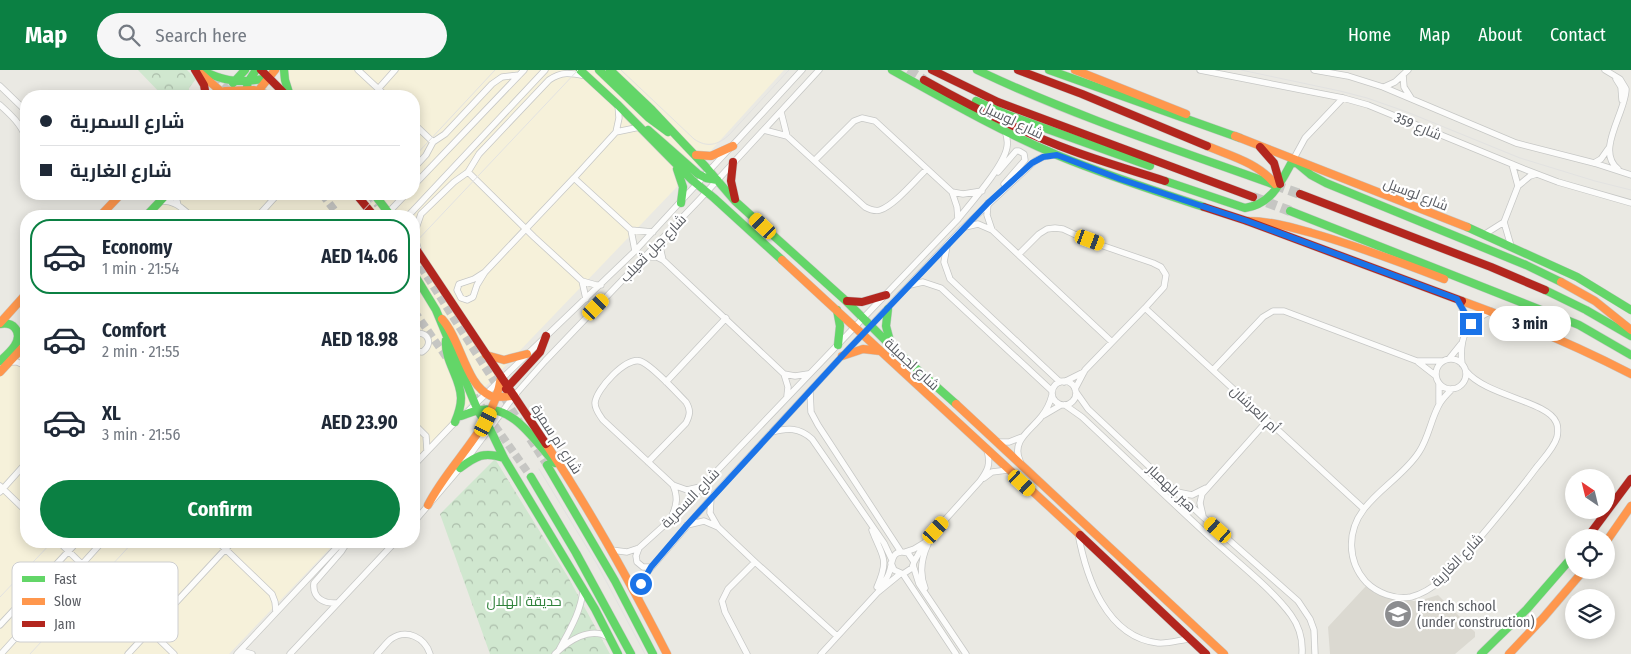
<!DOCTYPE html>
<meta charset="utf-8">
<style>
body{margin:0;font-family:"Fira Sans Condensed",Cairo,sans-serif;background:#f6f6f7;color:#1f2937;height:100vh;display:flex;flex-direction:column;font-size:19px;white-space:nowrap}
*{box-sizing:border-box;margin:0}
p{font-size:16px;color:#747a83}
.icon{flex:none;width:28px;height:28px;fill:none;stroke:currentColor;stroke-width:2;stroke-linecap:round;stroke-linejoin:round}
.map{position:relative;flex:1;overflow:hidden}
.sheet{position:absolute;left:20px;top:140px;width:400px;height:338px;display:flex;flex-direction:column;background:#fff;border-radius:20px;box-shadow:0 2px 12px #0003}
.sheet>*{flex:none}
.hud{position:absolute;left:20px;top:20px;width:400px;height:110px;border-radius:20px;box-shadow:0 2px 12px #0003;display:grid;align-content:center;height:110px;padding:0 20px;background:#fff}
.needle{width:32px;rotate:325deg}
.fabs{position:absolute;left:1565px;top:399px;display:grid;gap:10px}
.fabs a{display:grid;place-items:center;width:50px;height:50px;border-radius:50%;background:#fff;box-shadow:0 2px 12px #0003;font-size:25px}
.end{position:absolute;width:22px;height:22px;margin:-11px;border:6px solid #1a73e8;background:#fff;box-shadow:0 0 0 2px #fff}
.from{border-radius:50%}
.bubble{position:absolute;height:35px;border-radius:18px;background:#fff;box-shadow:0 2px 12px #0003;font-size:16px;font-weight:700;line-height:35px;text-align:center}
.car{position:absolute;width:15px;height:30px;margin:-15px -8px;border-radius:6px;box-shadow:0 0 4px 1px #0007;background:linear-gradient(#f5c518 24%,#345 0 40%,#f5c518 0 76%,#345 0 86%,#f5c518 0)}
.hud b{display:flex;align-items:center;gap:18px;height:48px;font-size:19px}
.hud b+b{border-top:1px solid #e0e1e3}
.hud i{width:12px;height:12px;background:#1f2937}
ul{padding:9px 0 0;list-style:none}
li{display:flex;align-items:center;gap:15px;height:75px;margin:0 10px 8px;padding:0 10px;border:2px solid transparent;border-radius:20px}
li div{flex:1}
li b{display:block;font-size:19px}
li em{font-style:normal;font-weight:700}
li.selected{border-color:#0b8043}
li>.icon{width:45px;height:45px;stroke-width:1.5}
.primary-button{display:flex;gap:10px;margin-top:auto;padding:10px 20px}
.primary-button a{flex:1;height:58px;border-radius:30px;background:#0b8043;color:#fff;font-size:20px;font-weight:700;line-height:58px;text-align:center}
header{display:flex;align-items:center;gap:30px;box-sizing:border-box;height:70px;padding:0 25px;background:#0b8043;color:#fff}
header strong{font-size:24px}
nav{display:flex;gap:28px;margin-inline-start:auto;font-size:18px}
.search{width:350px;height:45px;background:#f6f6f7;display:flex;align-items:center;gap:12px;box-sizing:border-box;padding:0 18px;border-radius:28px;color:#747a83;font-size:19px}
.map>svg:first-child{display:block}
.commercial{fill:#f6f1da}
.education{fill:#dbd9d1}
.park{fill:url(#park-crowns)}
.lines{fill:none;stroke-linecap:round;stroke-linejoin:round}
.secondary-tunnel{stroke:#c6c6c3;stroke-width:8;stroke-dasharray:8 4;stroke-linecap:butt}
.highway-tunnel{stroke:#c6c6c3;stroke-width:10;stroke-dasharray:10 5;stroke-linecap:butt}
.street-casing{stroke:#c6c7c5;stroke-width:7}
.fast-casing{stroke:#c7c8c7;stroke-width:9}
.slow-casing{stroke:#c7c8c7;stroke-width:9}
.jam-casing{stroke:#c7c8c7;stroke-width:9}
.street{stroke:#fcfcfb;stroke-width:5.5}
.fast{stroke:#63d668;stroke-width:8}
.slow{stroke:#ff974d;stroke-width:8}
.jam{stroke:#b3261e;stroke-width:8}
.tram{stroke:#e2e2e1;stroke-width:1}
.route{stroke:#1a73e8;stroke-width:6}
.labels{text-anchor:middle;stroke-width:4.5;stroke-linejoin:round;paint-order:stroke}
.street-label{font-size:14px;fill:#595c62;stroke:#fff}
.park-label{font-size:14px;fill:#30823b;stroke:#fff}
.poi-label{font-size:14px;fill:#595c62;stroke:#fff;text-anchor:start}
.key{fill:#fff;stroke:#cdced0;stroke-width:1}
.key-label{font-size:14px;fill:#595c62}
</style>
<header>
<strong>Map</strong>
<div class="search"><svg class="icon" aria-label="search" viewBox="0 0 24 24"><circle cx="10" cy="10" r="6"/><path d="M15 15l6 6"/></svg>Search here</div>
<nav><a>Home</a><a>Map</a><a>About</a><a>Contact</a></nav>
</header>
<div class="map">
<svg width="1631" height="584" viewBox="0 0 1631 584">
<defs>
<pattern id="park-crowns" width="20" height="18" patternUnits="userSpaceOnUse" patternTransform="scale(1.25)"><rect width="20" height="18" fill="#d0e7cf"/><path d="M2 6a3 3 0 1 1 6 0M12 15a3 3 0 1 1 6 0" fill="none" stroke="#acbeab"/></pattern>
</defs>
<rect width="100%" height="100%" fill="#eae9e3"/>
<path class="commercial" d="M288,0H784L696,97L414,391V146H151L172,124H414V26H264Z
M26,278V471H337L229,584H0V306Z"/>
<path class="education" d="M1366,516L1377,523L1397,531H1419L1438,525L1475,562V567L1455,584H1330L1328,557Z"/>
<path class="park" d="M138,0H187L196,9L189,18V26H163Z
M495,389L568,507L610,584H490L440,444Z"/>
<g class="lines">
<path class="secondary-tunnel" d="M214,7L234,26
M322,124L339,146
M369,124L378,135
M414,186L499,319
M414,241L447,288
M474,326L531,407
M505,329L520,353
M530,369L547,395"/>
<path class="highway-tunnel" d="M908,0L924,10
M1275,115L1300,124
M1253,127L1290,141"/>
<g class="street-casing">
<path id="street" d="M358,0L386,26
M1200,0L1343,28L1368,35L1524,99L1558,112L1631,133
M1314,0L1348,6L1383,17L1516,73L1594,93L1631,105
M1605,0L1620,9L1626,19C1626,42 1595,81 1618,99
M1403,5L1404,17L1411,28
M1616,9L1621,17L1622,30
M0,16L26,41
M1384,17L1395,12L1408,0
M379,18L395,0
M0,35C11,45 21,54 26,68
M781,42L787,66
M414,54L433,72
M764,60L787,66L865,137C869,139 875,142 880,140C895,135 915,110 927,99
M616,62L640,57
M815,90L854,51L862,48L875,51L952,122L957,137L958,149
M1293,90L1305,68L1343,28
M1594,93L1601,89L1608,79
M414,98L426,85L433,72L445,64L492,14L502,7L519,5
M468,102L534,167L582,211L596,215H601
M998,102L1016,81H1019L1024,84L1025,90L1004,114
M574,108L616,62L619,48L618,35
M414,115L524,0
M1518,116L1530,106L1537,104
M952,122L963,124L982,121
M175,124L178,135
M161,131C175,131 181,137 191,146
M988,133L987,145L992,160
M258,146L277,125
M385,146L406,124
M408,146L545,0
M965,157L978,154L992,160L1112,272
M631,160L653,162
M1485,164L1504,152
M661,170L660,177L663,190
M947,176L944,192L950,209L1060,312
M1511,176L1504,152L1518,116L1512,94
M419,182L414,164L421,144L454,112L468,102L479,84L549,10C562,1 571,3 586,6
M1019,184L1039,164L1047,159L1055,158L1063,159L1089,171L1153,193L1161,197L1166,205L1164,217L1145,238L1085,300L1075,319
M644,187H657L663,190L784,304L788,317L787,326
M485,202L474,209L459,214L457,220L461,228L467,230L473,227L477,215L485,202L574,108L631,160L635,181
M582,211L586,229
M910,215L923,212L941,218L1052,321
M1457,229L1466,245L1467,258
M1145,238L1364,439
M414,264C428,260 434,274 422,282L414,281
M23,277L26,293
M1436 304a15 15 0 1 1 30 0a15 15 0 1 1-30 0Z
M1449,289L1461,274
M9,292H17L26,296
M1418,292L1436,306
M1462,294C1459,267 1466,253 1491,241
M1213,300L1263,247L1273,241H1284L1417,291H1442
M784,304L795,306L808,304
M1052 323a12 12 0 1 1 24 0a12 12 0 1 1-24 0Z
M666,312L726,248
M1064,312L1084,302
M1439,314V333
M1452,319C1448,323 1443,328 1440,333C1431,348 1429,367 1419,382C1405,404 1380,418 1364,439C1347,461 1347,491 1366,512C1377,523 1395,530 1411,527C1422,524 1432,518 1441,510C1452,501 1462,488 1472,477C1494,451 1516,425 1536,398C1543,389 1554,378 1557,367C1558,363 1558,355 1556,352C1547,331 1486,326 1466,301
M810,321L811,342L818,355L901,482
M1076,322L1088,339L1203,447L1298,531L1310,549L1314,560L1315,584
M1065,335L1082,347C1126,388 1169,430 1213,470C1237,492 1272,519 1291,545C1299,556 1303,569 1302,584
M465,344L635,181L802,0
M1044,345L1061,335
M414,354L426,366L427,381
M772,362C787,358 799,357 812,369L884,473L892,490
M998,372H1009L1022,367
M1020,391C1011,371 1030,361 1041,347C1046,341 1050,333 1052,325
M648,392L686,353C690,345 691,340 686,332C677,323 651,294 640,291C626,287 596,319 595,333C595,340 599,344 603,350L673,415L687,420L700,417
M414,395L457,350
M984,408L992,402L1008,400
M0,416L26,441
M0,422L26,393
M1177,422L1192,425L1206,418
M711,428L710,443L718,457L755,492L837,566
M672,446C677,434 678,427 673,415
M1203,446L1200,433L1202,424L1267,351
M414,452L460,398L514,326L545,291L700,129L819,0
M687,455L704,451L718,457
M872,460C882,487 890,487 877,517
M1078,463C1086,507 1106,567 1158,573C1168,574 1179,570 1189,569
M58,471L174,584
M217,471L272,524L275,532L276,542
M639,478L636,486L637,492L643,497H651
M611,480L627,482L639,478L669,451L958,149C970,134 1004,96 1007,77C1008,71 1007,66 1005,61
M905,482L914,479L924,473
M914,492L925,472L980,411C988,400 991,394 987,380
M913,495L919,514L966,584
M903,504L956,584
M880,518C883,513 887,509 889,503C893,493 890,478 908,483L914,492L912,498L903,504L894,500L891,493
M925,518C919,503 921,489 928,474
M639,529L640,517L644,506L711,428L842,286L963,158L1035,91L1043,87L1055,85
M337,533C324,534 312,528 314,513L341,482L348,471
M0,555L78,471
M559,580C569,561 581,542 583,520
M1,584L103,471
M128,584L233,471
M237,584L343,471
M238,584L245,582L252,584
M290,584L396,471
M377,584C382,579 386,573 391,569C407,558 425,568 430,584
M555,584C568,571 590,556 608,567
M747,584L725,542L722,531L728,519L755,492
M821,584L878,522L900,504"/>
</g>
<g class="fast-casing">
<path id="fast" d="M201,0C227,13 241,13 269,8
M284,0L285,10L290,26
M580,0L618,35L692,110L714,128L782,190
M599,0L649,48L668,62
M610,0L652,40L705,96L735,131L845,230L892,277L956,334
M892,0C946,30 1000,61 1057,85C1105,105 1155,121 1204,137
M977,0C1074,46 1175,79 1275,115
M1049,0L1240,68
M233,13L245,0
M245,26L248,12L256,0
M976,31L1008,45L1150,96
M648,60L698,104L706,108L717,110
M677,99L683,117L681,133
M1165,111L1245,138C1272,134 1281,112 1293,90L1311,105L1326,113L1526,195L1561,212
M374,124L391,146
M1290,141L1579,255L1631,285
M146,146L167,124
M1467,157L1577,207L1631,240
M414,204L436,240L478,341L490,359L504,388L595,539L618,584
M1545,220L1586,240L1631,266
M888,239L886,256L891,275
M837,240L840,256L838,275
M0,254C6,253 11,253 15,258C25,270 8,284 0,291
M446,270C444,291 461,308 461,328C461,337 458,345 455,352
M461,346C467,344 473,341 480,340C515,335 534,371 555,393
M547,395L615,511L653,584
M460,398C476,386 484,381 504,388
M531,407L576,483L631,584
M1481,584L1527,539L1574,485"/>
</g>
<g class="slow-casing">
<path id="slow" d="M1075,0L1186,44
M200,3L226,26
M225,21L254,20L271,26
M254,26L275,0
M1235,66L1467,157
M1207,76C1231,86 1258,93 1275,114
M696,85L711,86L733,76
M100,146L121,124
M1247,151C1270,151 1290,157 1312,163C1357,176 1400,192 1444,209
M782,190L1080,465
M1561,212L1595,231L1631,260
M1462,231C1520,252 1577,276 1631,304
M442,249C461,270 466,316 491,326C498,328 507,326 514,326
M0,253L26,224
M486,285L504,290L527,284
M842,286L863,279L880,281
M0,302L26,274
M956,334L1224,584
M546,374C591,441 630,512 667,584
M428,435C451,390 493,360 501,307
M1606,472L1631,436
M1509,584L1543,548L1584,500"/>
</g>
<g class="jam-casing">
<path id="jam" d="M195,0L204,15L206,26
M261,0L287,26
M932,0L998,32L1253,127
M1018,0L1082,24L1207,76
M924,10C972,37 1021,62 1073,81C1103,92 1134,101 1165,111
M1260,77L1274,93L1280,114
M733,92L731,111L735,129
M356,124L374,146
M1300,124L1491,197L1545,220
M1204,137L1247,151L1462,231
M414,176L546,374
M847,231L862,232L886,225
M506,319L540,282L546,266
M1080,465L1206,584
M1587,468L1631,409"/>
</g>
<use href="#street" class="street"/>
<use href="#fast" class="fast"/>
<use href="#slow" class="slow"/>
<use href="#jam" class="jam"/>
<path class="tram" d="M621,0L694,69C707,78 718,75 729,65L789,0
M1241,0L1340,21L1367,28L1407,42L1520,88L1595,111L1631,120
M414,87L495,0
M358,146L379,124
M414,174L578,0
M539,399L597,494L645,584
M0,527L53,471
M30,584L134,471"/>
</g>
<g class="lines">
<path class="route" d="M641,514L651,497L686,456L842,286L988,133L1032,93L1043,87L1057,85L1120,109L1247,151L1457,229L1466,245L1467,258L1471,254"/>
</g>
<defs>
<g id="school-disc" transform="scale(1.4375)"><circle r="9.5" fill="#8c8d8f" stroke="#fff"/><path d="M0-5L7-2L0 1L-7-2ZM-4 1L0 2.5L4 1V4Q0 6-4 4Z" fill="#fff"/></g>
</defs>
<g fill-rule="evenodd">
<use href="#school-disc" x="1398" y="544"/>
</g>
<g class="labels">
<g class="street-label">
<text transform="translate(1012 50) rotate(26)" y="5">شارع لوسيل</text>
<text transform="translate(1418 56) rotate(23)" y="5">شارع 359</text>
<text transform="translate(1416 124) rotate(21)" y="5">شارع لوسيل</text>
<text transform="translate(653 178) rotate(-46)" y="5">شارع جبل ثعيلب</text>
<text transform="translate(912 294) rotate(43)" y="5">شارع لجميلة</text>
<text transform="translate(1255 339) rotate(44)" y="5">أم العرشان</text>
<text transform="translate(557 369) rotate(57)" y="5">شارع ام سمرة</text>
<text transform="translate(1172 418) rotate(44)" y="5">هير بلهمبار</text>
<text transform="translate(690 428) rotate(-46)" y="5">شارع السمرية</text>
<text transform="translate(1457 490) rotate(-46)" y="5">شارع الغارية</text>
</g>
<g class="park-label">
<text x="524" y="536">حديقة الهلال</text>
</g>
<g class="poi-label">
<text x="1417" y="541">French school<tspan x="1417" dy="16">(under construction)</tspan></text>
</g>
</g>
<rect x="12" y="492" width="166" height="80" rx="8" class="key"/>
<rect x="22" y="506" width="23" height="6" fill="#63d668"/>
<rect x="22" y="528" width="23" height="7" fill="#ff974d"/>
<rect x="22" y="551" width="23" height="6" fill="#b3261e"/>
<g class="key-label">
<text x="54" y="514">Fast</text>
<text x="54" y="536">Slow</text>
<text x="54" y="559">Jam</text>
</g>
</svg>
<div class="fabs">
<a><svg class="needle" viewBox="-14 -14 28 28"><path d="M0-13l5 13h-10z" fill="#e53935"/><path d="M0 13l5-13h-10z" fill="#747a83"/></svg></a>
<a><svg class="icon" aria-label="locate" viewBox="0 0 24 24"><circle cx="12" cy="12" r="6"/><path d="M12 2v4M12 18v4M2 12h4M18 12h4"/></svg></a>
<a><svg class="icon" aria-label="layers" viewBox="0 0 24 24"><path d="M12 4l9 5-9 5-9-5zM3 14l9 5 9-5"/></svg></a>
</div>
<i class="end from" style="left:641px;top:514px"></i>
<i class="end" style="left:1471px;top:254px"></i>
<div class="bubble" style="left:1489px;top:236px;width:82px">3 min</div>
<i class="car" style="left:763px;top:156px;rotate:313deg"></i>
<i class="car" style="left:1090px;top:170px;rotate:110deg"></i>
<i class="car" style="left:596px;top:237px;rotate:44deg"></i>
<i class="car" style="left:486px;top:352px;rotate:27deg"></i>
<i class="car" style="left:1022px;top:413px;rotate:132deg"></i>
<i class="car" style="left:936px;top:460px;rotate:42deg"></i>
<i class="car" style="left:1218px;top:460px;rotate:311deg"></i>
<div class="hud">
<b><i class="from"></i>شارع السمرية</b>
<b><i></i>شارع الغارية</b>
</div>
<section class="sheet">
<ul>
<li class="selected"><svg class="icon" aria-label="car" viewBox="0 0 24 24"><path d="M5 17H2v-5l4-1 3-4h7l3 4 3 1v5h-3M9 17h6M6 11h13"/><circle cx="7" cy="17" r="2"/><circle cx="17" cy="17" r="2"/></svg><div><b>Economy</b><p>1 min · 21:54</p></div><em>AED 14.06</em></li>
<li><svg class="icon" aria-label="car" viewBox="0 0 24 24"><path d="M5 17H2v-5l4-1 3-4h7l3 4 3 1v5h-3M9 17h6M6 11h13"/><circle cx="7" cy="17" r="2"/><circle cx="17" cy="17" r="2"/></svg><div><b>Comfort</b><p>2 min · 21:55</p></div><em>AED 18.98</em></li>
<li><svg class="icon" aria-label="car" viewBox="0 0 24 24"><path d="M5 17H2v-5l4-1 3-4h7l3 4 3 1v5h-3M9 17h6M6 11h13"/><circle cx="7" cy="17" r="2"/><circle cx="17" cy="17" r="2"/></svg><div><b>XL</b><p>3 min · 21:56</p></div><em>AED 23.90</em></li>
</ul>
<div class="primary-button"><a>Confirm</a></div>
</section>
</div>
